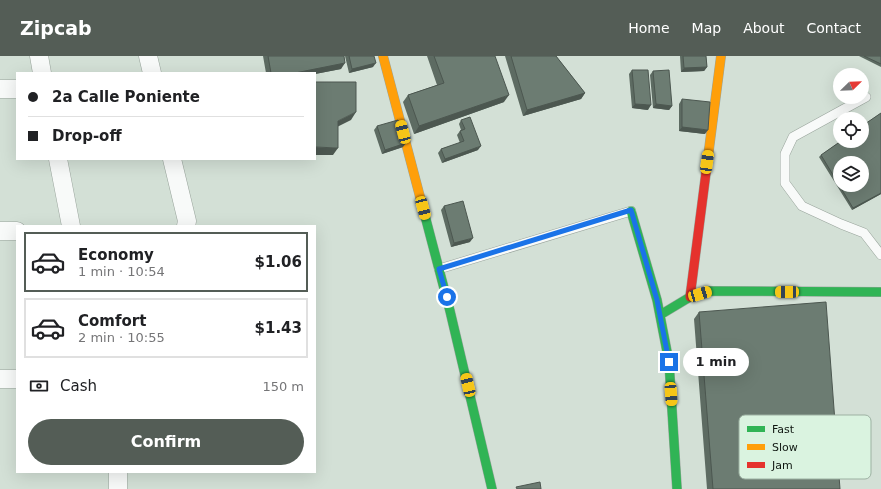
<!DOCTYPE html>
<meta charset="utf-8">
<style>
body{margin:0;font-family:"DejaVu Sans",sans-serif;background:#f2f2f2;color:#202124;height:100vh;display:flex;flex-direction:column;font-size:15px;white-space:nowrap}
*{box-sizing:border-box;margin:0}
p{font-size:13px;color:#757577}
.icon{flex:none;width:22px;height:22px;fill:none;stroke:currentColor;stroke-width:2;stroke-linecap:round;stroke-linejoin:round}
.map{position:relative;flex:1;overflow:hidden}
.drawer{position:absolute;left:16px;top:169px;width:300px;height:248px;display:flex;flex-direction:column;background:#fff;border-radius:0px;box-shadow:0 4px 16px #0002}
.drawer>*{flex:none}
.top-card{position:absolute;left:16px;top:16px;width:300px;height:88px;border-radius:0px;box-shadow:0 4px 16px #0002;display:grid;align-content:center;height:88px;padding:0 12px;background:#fff}
.needle{width:26px;rotate:67deg}
.controls{position:absolute;left:833px;top:12px;display:grid;gap:8px}
.controls a{display:grid;place-items:center;width:36px;height:36px;border-radius:50%;background:#fff;box-shadow:0 4px 16px #0002;font-size:20px}
.end{position:absolute;width:18px;height:18px;margin:-9px;border:5px solid #1a73e8;background:#fff;box-shadow:0 0 0 2px #fff}
.from{border-radius:50%}
.bubble{position:absolute;height:28px;border-radius:14px;background:#fff;box-shadow:0 4px 16px #0002;font-size:13px;font-weight:700;line-height:28px;text-align:center}
.car{position:absolute;width:12px;height:24px;margin:-12px -6px;border-radius:5px;box-shadow:0 0 3px 1px #0007;background:linear-gradient(#f5c518 24%,#345 0 40%,#f5c518 0 76%,#345 0 86%,#f5c518 0)}
.top-card b{display:flex;align-items:center;gap:14px;height:38px;font-size:15px}
.top-card b+b{border-top:1px solid #e0e0e0}
.top-card i{width:10px;height:10px;background:#202124}
ul{padding:7px 0 0;list-style:none}
li{display:flex;align-items:center;gap:12px;height:60px;margin:0 8px 6px;padding:0 4px;border:2px solid #e0e0e0;border-radius:0px}
li div{flex:1}
li b{display:block;font-size:15px}
li em{font-style:normal;font-weight:700}
li.on{border-color:#545d56}
li>.icon{width:36px;height:36px;stroke-width:1.5}
.pay{display:flex;align-items:center;gap:10px;height:44px;padding:0 12px;font-size:15px}
.pay p{margin-inline-start:auto}
.action{display:flex;gap:8px;margin-top:auto;padding:8px 12px}
.action a{flex:1;height:46px;border-radius:24px;background:#545d56;color:#fff;font-size:16px;font-weight:700;line-height:46px;text-align:center}
header{display:flex;align-items:center;gap:24px;box-sizing:border-box;height:56px;padding:0 20px;background:#545d56;color:#fff}
header strong{font-size:19px}
nav{display:flex;gap:22px;margin-inline-start:auto;font-size:14px}
.map>svg:first-child{display:block}
.lines{fill:none;stroke-linecap:round;stroke-linejoin:round}
.lane-casing{stroke:#99a49c;stroke-width:10}
.street-casing{stroke:#99a49c;stroke-width:19}
.fast-casing{stroke:#99a49c;stroke-width:10}
.slow-casing{stroke:#99a49c;stroke-width:10}
.jam-casing{stroke:#99a49c;stroke-width:10}
.lane{stroke:#f8faf9;stroke-width:9}
.street{stroke:#f8faf9;stroke-width:18}
.fast{stroke:#30b455;stroke-width:9}
.slow{stroke:#ff9f0a;stroke-width:9}
.jam{stroke:#e5322d;stroke-width:9}
.wall{fill:#5d6b62}
.shaded-wall{fill:#4c5750}
.building{fill:#6c7c72;stroke:#4c5750;fill-rule:evenodd}
.route{stroke:#1a73e8;stroke-width:5}
.key{fill:#daf3e0;stroke:#9db1a2;stroke-width:1}
.key-label{font-size:11px;fill:#0f1711}
</style>
<header>
<strong>Zipcab</strong>
<nav><a>Home</a><a>Map</a><a>About</a><a>Contact</a></nav>
</header>
<div class="map">
<svg width="881" height="433" viewBox="0 0 881 433">
<rect width="100%" height="100%" fill="#d3e0d6"/>
<g class="lines">
<g class="lane-casing">
<path id="lane" d="M866,41L793,81L785,98V127L802,150L841,168L864,177L881,199
M439,213L631,155"/>
</g>
<g class="street-casing">
<path id="street" d="M39,0L42,17
M148,0L152,17
M0,33H17
M58,103L71,170
M172,103L187,165L186,170
M0,175H17
M0,323H17
M118,416V433"/>
</g>
<g class="fast-casing">
<path id="fast" d="M631,155L657,244L669,306L677,433
M424,156L450,255L492,433
M660,259L690,241L709,235L881,236"/>
</g>
<g class="slow-casing">
<path id="slow" d="M383,0L424,156
M708,101L721,0"/>
</g>
<g class="jam-casing">
<path id="jam" d="M690,241L708,101"/>
</g>
<use href="#lane" class="lane"/>
<use href="#street" class="street"/>
<use href="#fast" class="fast"/>
<use href="#slow" class="slow"/>
<use href="#jam" class="jam"/>
</g>
<path class="wall" d="M263,0H344L341,13L315,18V17H266Z
M345,0H374L373,11L349,17Z
M427,0H495L504,46L414,78L403,46L408,39L437,29Z
M505,0H556L585,37L581,43L523,60Z
M680,0H706L707,11L704,15L681,16Z
M859,0H881V11Z
M632,14L648,54L632,52L629,18Z
M653,15L672,50L669,54L653,52L650,19Z
M682,43L705,78L679,75V48Z
M881,57V138L852,154L819,101L821,99Z
M461,64L478,94L442,107L438,97L441,93L460,87L457,79L460,75L461,74L459,68Z
M377,70L403,91L382,98L374,74Z
M444,150L470,186L451,191L441,154Z
M699,256L840,433H707L694,263Z"/>
<path class="shaded-wall" d="M345,7L341,13L315,18V17H295Z
M376,7L373,11L349,17L352,13Z
M707,11L704,15L681,16L684,12Z
M585,37L581,43L523,60L527,54Z
M509,39L504,46L414,78L419,70Z
M635,48L651,49L648,54L632,52Z
M656,48L672,50L669,54L653,52Z
M356,56L351,64L333,73L338,65Z
M682,71L708,74L705,78L679,75Z
M406,87L403,91L382,98L385,94Z
M481,90L478,94L442,107L445,103Z
M315,91L338,92L333,99H315Z
M881,137V138L852,154L853,152Z
M473,182L470,186L451,191L454,187Z"/>
<path class="building" d="M268,0H344L345,7L295,17H271Z
M349,0H374L376,7L352,13Z
M434,0H495L509,39L419,70L408,39L444,27Z
M511,0H556L585,37L527,54Z
M683,0H706L707,11L684,12Z
M864,0H881V8Z
M632,14H648L651,49L635,48Z
M669,14L672,50L656,48L653,15Z
M315,26H356V56L338,65V92L315,91Z
M682,43L710,46L708,74L682,71Z
M881,57V137L853,152L821,99L841,85H862V70ZM840,107H862V129H840Z
M470,61L481,90L445,103L441,93L464,85L460,75L465,73L461,64Z
M398,64L406,87L385,94L377,70Z
M463,145L473,182L454,187L444,150Z
M826,246L840,433H713L699,256Z
M540,426L541,433H517L516,431Z"/>
<g class="lines">
<path class="route" d="M447,241L439,213L631,154L657,244L669,306"/>
</g>
<rect x="739" y="359" width="132" height="64" rx="6" class="key"/>
<rect x="747" y="370" width="18" height="6" fill="#30b455"/>
<rect x="747" y="388" width="18" height="6" fill="#ff9f0a"/>
<rect x="747" y="406" width="18" height="6" fill="#e5322d"/>
<g class="key-label">
<text x="772" y="377">Fast</text>
<text x="772" y="395">Slow</text>
<text x="772" y="413">Jam</text>
</g>
</svg>
<div class="controls">
<a><svg class="needle" viewBox="-14 -14 28 28"><path d="M0-13l5 13h-10z" fill="#e53935"/><path d="M0 13l5-13h-10z" fill="#757577"/></svg></a>
<a><svg class="icon" aria-label="locate" viewBox="0 0 24 24"><circle cx="12" cy="12" r="6"/><path d="M12 2v4M12 18v4M2 12h4M18 12h4"/></svg></a>
<a><svg class="icon" aria-label="layers" viewBox="0 0 24 24"><path d="M12 4l9 5-9 5-9-5zM3 14l9 5 9-5"/></svg></a>
</div>
<i class="end from" style="left:447px;top:241px"></i>
<i class="end" style="left:669px;top:306px"></i>
<div class="bubble" style="left:683px;top:292px;width:66px">1 min</div>
<i class="car" style="left:403px;top:76px;rotate:345deg"></i>
<i class="car" style="left:707px;top:106px;rotate:8deg"></i>
<i class="car" style="left:423px;top:152px;rotate:165deg"></i>
<i class="car" style="left:787px;top:236px;rotate:270deg"></i>
<i class="car" style="left:700px;top:238px;rotate:74deg"></i>
<i class="car" style="left:468px;top:329px;rotate:347deg"></i>
<i class="car" style="left:671px;top:338px;rotate:176deg"></i>
<div class="top-card">
<b><i class="from"></i>2a Calle Poniente</b>
<b><i></i>Drop-off</b>
</div>
<section class="drawer">
<ul>
<li class="on"><svg class="icon" aria-label="car" viewBox="0 0 24 24"><path d="M5 17H2v-5l4-1 3-4h7l3 4 3 1v5h-3M9 17h6M6 11h13"/><circle cx="7" cy="17" r="2"/><circle cx="17" cy="17" r="2"/></svg><div><b>Economy</b><p>1 min · 10:54</p></div><em>$1.06</em></li>
<li><svg class="icon" aria-label="car" viewBox="0 0 24 24"><path d="M5 17H2v-5l4-1 3-4h7l3 4 3 1v5h-3M9 17h6M6 11h13"/><circle cx="7" cy="17" r="2"/><circle cx="17" cy="17" r="2"/></svg><div><b>Comfort</b><p>2 min · 10:55</p></div><em>$1.43</em></li>
</ul>
<div class="pay"><svg class="icon" aria-label="cash" viewBox="0 0 24 24"><path d="M3 7h18v10H3z"/><circle cx="12" cy="12" r="2"/></svg>Cash<p>150 m</p></div>
<div class="action"><a>Confirm</a></div>
</section>
</div>
